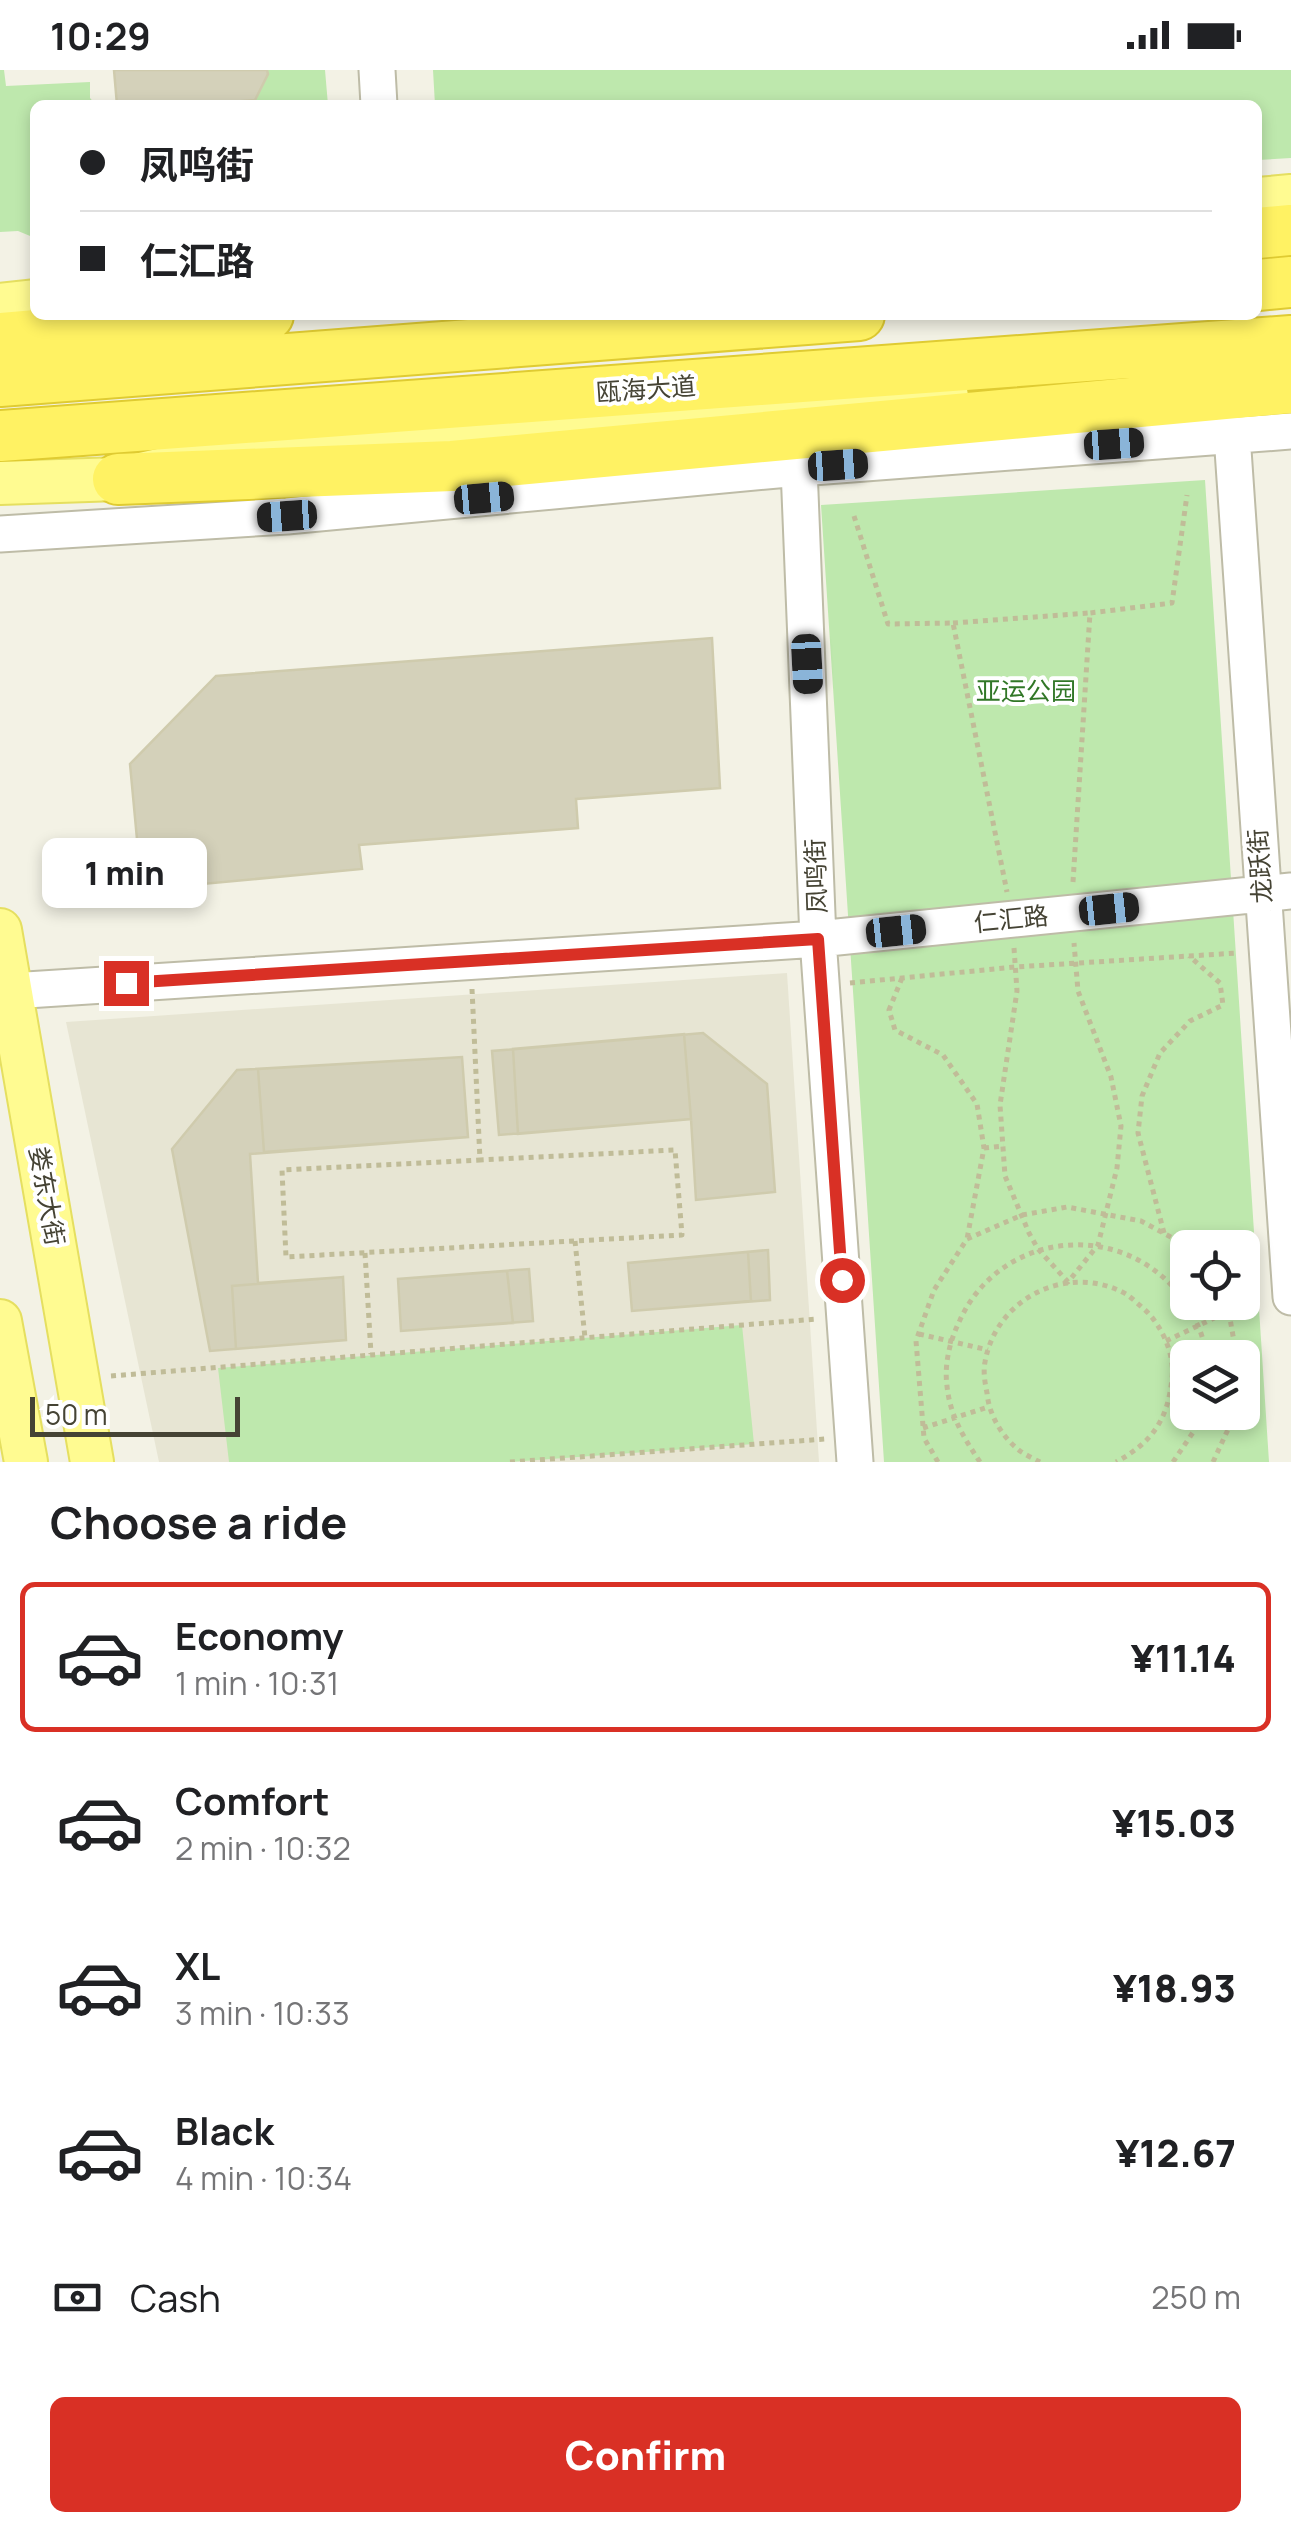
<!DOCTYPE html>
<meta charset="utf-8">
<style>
body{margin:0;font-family:Manrope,"Noto Sans SC",sans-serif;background:#f2f2f2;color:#202124;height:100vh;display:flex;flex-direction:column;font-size:38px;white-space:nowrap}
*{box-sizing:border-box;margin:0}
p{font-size:32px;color:#757577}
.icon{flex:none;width:55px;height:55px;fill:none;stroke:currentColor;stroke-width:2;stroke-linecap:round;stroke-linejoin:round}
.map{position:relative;height:1392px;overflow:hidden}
.drawer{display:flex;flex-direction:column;background:#fff;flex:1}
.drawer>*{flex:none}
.hud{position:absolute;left:30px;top:30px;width:1232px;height:220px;border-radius:15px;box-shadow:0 5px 15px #0003;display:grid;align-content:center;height:220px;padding:0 50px;background:#fff}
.controls{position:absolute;left:1170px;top:1160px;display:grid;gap:20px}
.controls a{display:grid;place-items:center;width:90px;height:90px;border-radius:15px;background:#fff;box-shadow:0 5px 15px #0003;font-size:50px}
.scale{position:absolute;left:30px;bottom:25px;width:210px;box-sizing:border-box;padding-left:10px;border:5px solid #454334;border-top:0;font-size:28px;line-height:35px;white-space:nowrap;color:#454334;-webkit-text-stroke:8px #fff;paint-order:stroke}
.end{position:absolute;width:45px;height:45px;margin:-22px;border:12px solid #d93025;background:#fff;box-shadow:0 0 0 5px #fff}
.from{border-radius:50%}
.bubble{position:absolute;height:70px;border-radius:15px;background:#fff;box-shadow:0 5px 15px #0003;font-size:32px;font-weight:800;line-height:70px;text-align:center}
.car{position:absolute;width:30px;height:60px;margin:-30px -15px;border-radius:12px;box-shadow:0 0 8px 2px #0007;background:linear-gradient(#222 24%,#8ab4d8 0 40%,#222 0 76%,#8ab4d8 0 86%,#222 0)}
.hud b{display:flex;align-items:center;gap:35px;height:95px;font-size:38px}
.hud b+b{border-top:2px solid #e0e0e0}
.hud i{width:25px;height:25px;background:#202124}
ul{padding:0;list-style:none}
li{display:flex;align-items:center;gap:30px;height:150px;margin:0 20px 15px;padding:0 30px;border:5px solid transparent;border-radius:15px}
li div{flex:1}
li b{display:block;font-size:38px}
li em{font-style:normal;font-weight:800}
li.active{border-color:#d93025}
li>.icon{width:90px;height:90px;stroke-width:1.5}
h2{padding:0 50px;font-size:45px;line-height:120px}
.pay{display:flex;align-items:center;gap:25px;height:110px;padding:0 50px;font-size:38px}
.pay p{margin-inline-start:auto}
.primary-button{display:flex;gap:20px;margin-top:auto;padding:20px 50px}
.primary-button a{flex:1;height:115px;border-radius:15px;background:#d93025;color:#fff;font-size:40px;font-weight:800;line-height:115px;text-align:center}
.status{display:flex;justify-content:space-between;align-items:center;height:70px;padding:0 50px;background:#fff;direction:ltr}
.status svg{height:28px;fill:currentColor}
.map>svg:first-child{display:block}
.residential{fill:#e7e5d3}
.green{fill:#bee8ad;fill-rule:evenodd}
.building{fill:#d4d1ba;stroke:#cfcbad;stroke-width:2.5}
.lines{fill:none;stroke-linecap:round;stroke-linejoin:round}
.minor-casing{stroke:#bebca7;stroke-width:39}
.major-casing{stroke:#e5df60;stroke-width:46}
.highway-casing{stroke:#dfcb32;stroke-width:54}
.path{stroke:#c0bc98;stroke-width:5;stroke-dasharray:5 5;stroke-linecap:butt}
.minor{stroke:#fff;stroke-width:35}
.major{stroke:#fffb91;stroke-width:42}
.highway{stroke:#fff263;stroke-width:50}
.route{stroke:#d93025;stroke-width:12}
.labels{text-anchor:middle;stroke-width:8;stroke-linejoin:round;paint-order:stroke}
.street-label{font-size:25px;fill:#454334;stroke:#fff}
.park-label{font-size:25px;fill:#317727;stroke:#fff}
</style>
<div class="status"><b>10:29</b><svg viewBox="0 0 49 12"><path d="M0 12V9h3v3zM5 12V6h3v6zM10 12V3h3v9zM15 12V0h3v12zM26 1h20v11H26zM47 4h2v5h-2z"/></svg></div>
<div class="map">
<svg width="1291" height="1392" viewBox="0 0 1291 1392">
<rect width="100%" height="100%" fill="#f3f2e5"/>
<path class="residential" d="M787,903L819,1392H159L66,952Z"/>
<path class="green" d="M0,0H4L6,16L90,12V28L96,35H35V168L18,161L0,162Z
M267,0H325L328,35H253L268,4Z
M433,0H1291V88L1258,90V35H435Z
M1205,410L1269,1392H884L821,435ZM1188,1178H1242V1232H1188ZM1188,1288H1242V1342H1188Z
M742,1255L754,1374L510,1392H229L218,1298Z"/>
<path class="building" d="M114,0H267L268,4L255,30L194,35H117Z
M712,568L720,718L576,729L578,758L359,775L362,799L170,817L137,769L130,694L216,606Z
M703,963L767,1014L775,1122L696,1130L691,1049L499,1065L492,981Z
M684,964L691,1049L518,1064L513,979Z
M462,987L468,1067L250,1084L258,1213L343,1207L346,1270L210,1281L172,1079L237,1000Z
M462,987L468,1067L264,1082L258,999Z
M768,1180L770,1230L632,1241L628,1193Z
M748,1182L751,1231L632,1241L628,1193Z
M529,1199L533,1251L401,1261L398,1209Z
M507,1201L513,1253L401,1261L398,1209Z
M343,1207L346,1270L236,1279L232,1216Z"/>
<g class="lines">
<g class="minor-casing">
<path id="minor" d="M377,0L379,35
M1232,365L1291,1227
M799,398L818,869L855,1392
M0,464L287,446L799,398L1291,361
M11,921L818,869L1291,821"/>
</g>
<g class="major-casing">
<path id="major" d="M1258,129L1291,126
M0,235L35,231
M0,413L118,409L260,378L947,326
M0,860L92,1392
M0,1251L26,1392"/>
</g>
<g class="highway-casing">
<path id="highway" d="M1258,163L1291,160
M1258,215L1291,212
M0,268L268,245
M0,311L859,245
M0,366L1291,271
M118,409L452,396L1291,318"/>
</g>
<path class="path" d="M854,446L888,554L953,553L1007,822
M953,553L1089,543
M1073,812L1090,543L1172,533L1187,425
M1014,878L1017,921L1000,1035L1005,1106L1029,1163L1038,1179L1068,1212L1098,1175L1117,1098L1121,1056L1111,1007L1078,921L1074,873
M902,908L889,940L895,960L943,985L977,1034L984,1078L967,1169
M850,913L1015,897L1237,883
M472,919L480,1090L282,1100L286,1187L682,1165L675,1080L480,1090
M984,1078L1004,1076
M1164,1163L1138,1063L1142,1026L1160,983L1190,951L1223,935L1220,913L1189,886
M575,1171L585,1268
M365,1183L371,1284
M1227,1232L1237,1288
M919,1264L988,1280
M1166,1271L1229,1241
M111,1306L817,1249
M1171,1318L1188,1323
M923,1358L988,1337
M510,1392L825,1369
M938,1392L924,1368L916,1271L934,1220L967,1169L1022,1145L1067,1137L1141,1151L1191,1178
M980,1392C964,1368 950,1346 947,1316C944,1294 950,1270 960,1250C1001,1161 1120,1149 1180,1225C1193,1243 1205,1265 1206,1288
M1040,1392C1034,1389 1026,1385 1020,1381C1002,1367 989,1345 987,1323C985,1313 983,1302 985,1292C996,1228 1068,1192 1126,1224C1132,1228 1138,1234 1144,1239C1161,1254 1175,1284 1172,1308C1168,1349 1153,1372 1116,1392
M1173,1392L1198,1355L1201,1342
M1213,1392L1236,1342"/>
<use href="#minor" class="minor"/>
<use href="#major" class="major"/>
<use href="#highway" class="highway"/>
</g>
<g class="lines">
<path class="route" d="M126,913L818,869L842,1210"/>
</g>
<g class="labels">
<g class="street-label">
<text transform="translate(646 319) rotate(-4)" y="9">瓯海大道</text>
<text transform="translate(1260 796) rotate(-94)" y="9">龙跃街</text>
<text transform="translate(816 806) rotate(-92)" y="9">凤鸣街</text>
<text transform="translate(1011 849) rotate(-6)" y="9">仁汇路</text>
<text transform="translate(47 1126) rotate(80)" y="9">娄东大街</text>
</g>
<g class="park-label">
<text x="1026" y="630">亚运公园</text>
</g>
</g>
</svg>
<div class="controls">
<a><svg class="icon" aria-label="locate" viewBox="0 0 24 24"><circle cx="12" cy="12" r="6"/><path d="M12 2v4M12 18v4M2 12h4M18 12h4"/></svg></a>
<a><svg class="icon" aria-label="layers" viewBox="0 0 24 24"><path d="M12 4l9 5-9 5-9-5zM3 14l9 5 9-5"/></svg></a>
</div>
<div class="scale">50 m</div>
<i class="end from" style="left:842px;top:1210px"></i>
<i class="end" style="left:126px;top:913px"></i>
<div class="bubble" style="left:42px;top:768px;width:165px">1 min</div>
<i class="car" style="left:1114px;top:374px;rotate:86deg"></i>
<i class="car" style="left:838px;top:395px;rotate:86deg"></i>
<i class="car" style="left:484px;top:428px;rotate:85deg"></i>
<i class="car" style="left:287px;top:446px;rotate:266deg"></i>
<i class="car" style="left:807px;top:594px;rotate:177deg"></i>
<i class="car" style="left:1109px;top:839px;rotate:84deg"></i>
<i class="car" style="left:896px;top:861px;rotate:84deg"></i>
<div class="hud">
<b><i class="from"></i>凤鸣街</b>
<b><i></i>仁汇路</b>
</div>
</div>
<section class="drawer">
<h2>Choose a ride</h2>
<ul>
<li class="active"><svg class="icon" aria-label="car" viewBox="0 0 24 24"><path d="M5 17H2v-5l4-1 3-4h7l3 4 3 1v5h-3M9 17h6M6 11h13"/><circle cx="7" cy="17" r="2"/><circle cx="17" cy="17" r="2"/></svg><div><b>Economy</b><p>1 min · 10:31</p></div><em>¥11.14</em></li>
<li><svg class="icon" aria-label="car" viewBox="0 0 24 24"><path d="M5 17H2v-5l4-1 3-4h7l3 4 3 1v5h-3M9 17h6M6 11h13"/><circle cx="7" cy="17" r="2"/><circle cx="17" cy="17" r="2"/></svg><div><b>Comfort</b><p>2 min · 10:32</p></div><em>¥15.03</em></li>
<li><svg class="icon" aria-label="car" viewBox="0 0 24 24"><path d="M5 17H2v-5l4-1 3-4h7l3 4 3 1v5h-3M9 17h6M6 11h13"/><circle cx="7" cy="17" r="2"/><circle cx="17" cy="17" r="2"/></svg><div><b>XL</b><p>3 min · 10:33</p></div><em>¥18.93</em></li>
<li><svg class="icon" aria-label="car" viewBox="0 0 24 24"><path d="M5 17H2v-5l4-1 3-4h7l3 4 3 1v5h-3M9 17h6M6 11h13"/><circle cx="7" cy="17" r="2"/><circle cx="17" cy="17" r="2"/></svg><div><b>Black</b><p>4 min · 10:34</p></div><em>¥12.67</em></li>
</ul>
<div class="pay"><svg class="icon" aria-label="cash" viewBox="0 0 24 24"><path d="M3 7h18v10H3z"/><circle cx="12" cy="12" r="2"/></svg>Cash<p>250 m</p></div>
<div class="primary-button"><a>Confirm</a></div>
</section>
